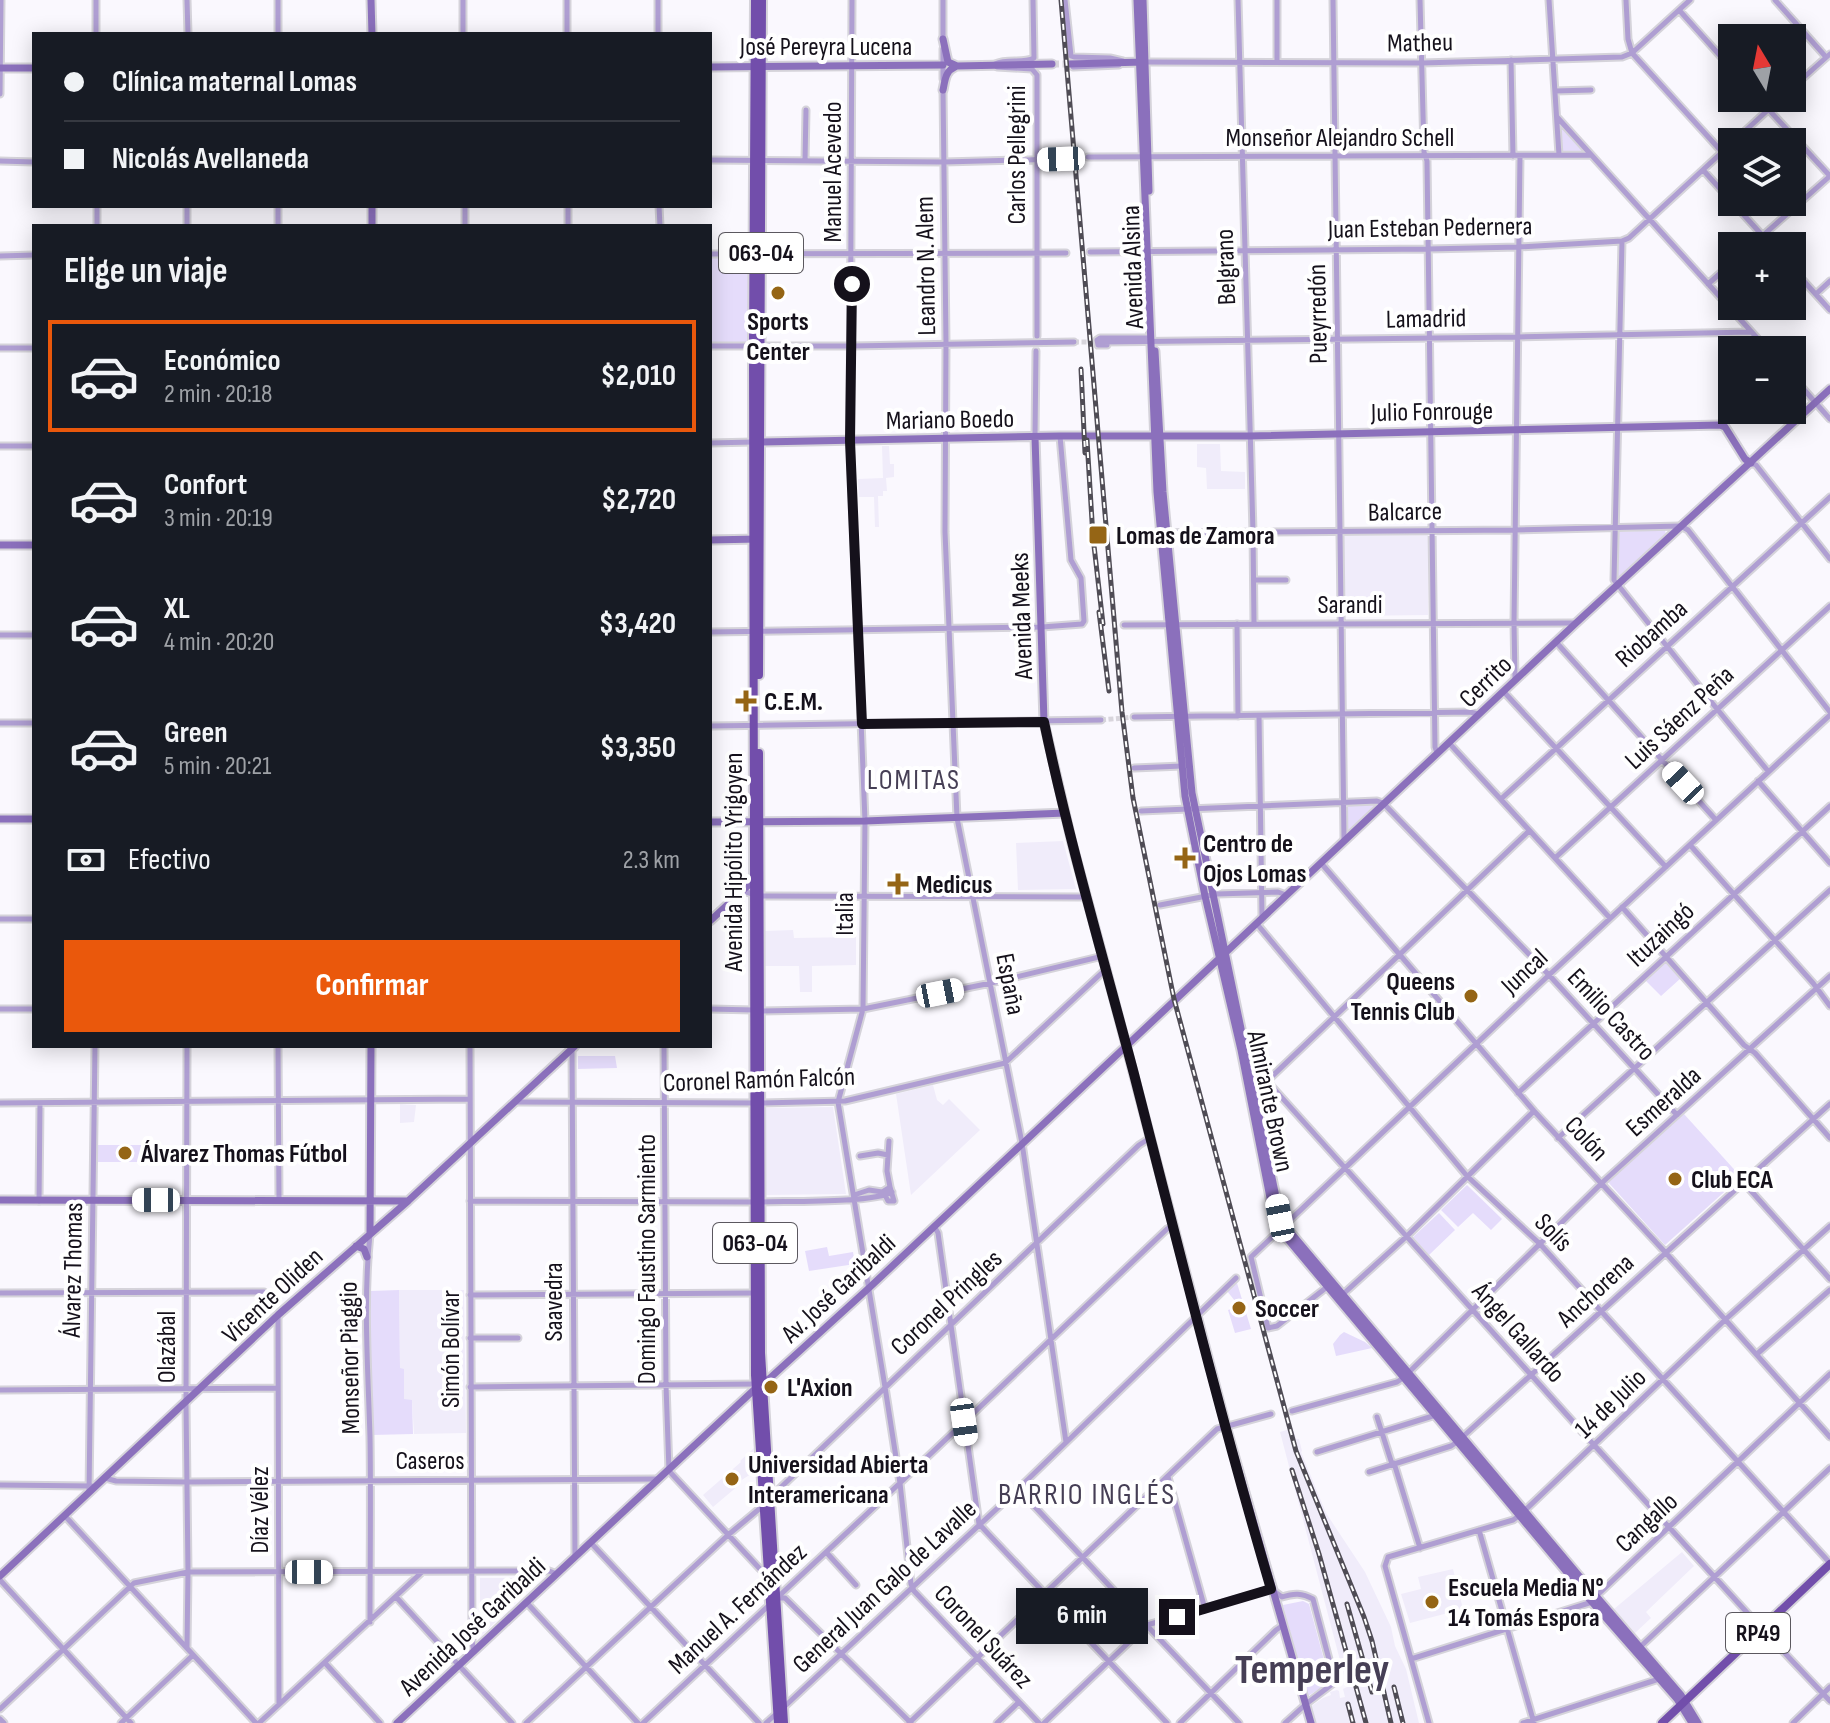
<!DOCTYPE html>
<html lang="es">
<meta charset="utf-8">
<style>
body{margin:0;font-family:"Sofia Sans Condensed",sans-serif;background:#20242c;color:#f1f3f6;height:100vh;display:flex;flex-direction:column;font-size:30px;white-space:nowrap}
*{box-sizing:border-box;margin:0}
p{font-size:26px;color:#9ea1a6}
.icon{flex:none;width:44px;height:44px;fill:none;stroke:currentColor;stroke-width:2;stroke-linecap:round;stroke-linejoin:round}
.map{position:relative;flex:1;overflow:hidden}
.sheet{position:absolute;left:32px;top:224px;width:680px;height:824px;display:flex;flex-direction:column;background:#171b24;border-radius:0px;box-shadow:0 4px 20px #0003}
.sheet>*{flex:none}
.top-card{position:absolute;left:32px;top:32px;width:680px;height:176px;border-radius:0px;box-shadow:0 4px 20px #0003;display:grid;align-content:center;height:176px;padding:0 32px;background:#171b24}
.needle{width:52px;rotate:350deg}
.controls{position:absolute;left:1718px;top:24px;display:grid;gap:16px}
.controls a{display:grid;place-items:center;width:88px;height:88px;border-radius:0px;background:#171b24;box-shadow:0 4px 20px #0003;font-size:40px}
.end{position:absolute;width:36px;height:36px;margin:-18px;border:10px solid #15111b;background:#fff;box-shadow:0 0 0 4px #fff}
.from{border-radius:50%}
.bubble{position:absolute;height:56px;border-radius:0px;background:#171b24;box-shadow:0 4px 20px #0003;font-size:26px;font-weight:700;line-height:56px;text-align:center}
.car{position:absolute;width:24px;height:48px;margin:-24px -12px;border-radius:10px;box-shadow:0 0 6px 2px #0007;background:linear-gradient(#fff 24%,#345 0 40%,#fff 0 76%,#345 0 86%,#fff 0)}
.top-card b{display:flex;align-items:center;gap:28px;height:76px;font-size:30px}
.top-card b+b{border-top:2px solid #363941}
.top-card i{width:20px;height:20px;background:#f1f3f6}
ul{padding:0;list-style:none}
li{display:flex;align-items:center;gap:24px;height:112px;margin:0 16px 12px;padding:0 16px;border:4px solid transparent;border-radius:0px}
li div{flex:1}
li b{display:block;font-size:30px}
li em{font-style:normal;font-weight:700}
li.active{border-color:#ea580c}
li>.icon{width:72px;height:72px;stroke-width:1.5}
h2{padding:0 32px;font-size:36px;line-height:96px}
.pay{display:flex;align-items:center;gap:20px;height:88px;padding:0 32px;font-size:30px}
.pay p{margin-inline-start:auto}
.primary-button{display:flex;gap:16px;margin-top:auto;padding:16px 32px}
.primary-button a{flex:1;height:92px;border-radius:0px;background:#ea580c;color:#fff;font-size:32px;font-weight:700;line-height:92px;text-align:center}
.map>svg:first-child{display:block}
.built{fill:#f0ecfa}
.green{fill:#e5dcfb}
.lines{fill:none;stroke-linecap:round;stroke-linejoin:round}
.street-tunnel{stroke:#d8d5dc;stroke-width:5;stroke-dasharray:5 2.5;stroke-linecap:butt}
.secondary-tunnel{stroke:#d8d5dc;stroke-width:7;stroke-dasharray:7 3.5;stroke-linecap:butt}
.street-casing{stroke:#d5d3da;stroke-width:9}
.secondary-casing{stroke:#d5d3da;stroke-width:11}
.primary-casing{stroke:#d5d3da;stroke-width:12}
.street{stroke:#af9ed2;stroke-width:5}
.secondary{stroke:#8b70bc;stroke-width:7}
.primary{stroke:#724eab;stroke-width:8}
.rail-casing{stroke:#4f4c55;stroke-width:5}
.rail{stroke:#fff;stroke-width:2;stroke-dasharray:6;stroke-linecap:butt}
.route{stroke:#15111b;stroke-width:10}
.poi-dot{fill:#956515;stroke:#fff;stroke-width:3}
.labels{text-anchor:middle;stroke-width:8;stroke-linejoin:round;paint-order:stroke}
.shield{fill:#fff;stroke:#5b585f;stroke-width:2}
.shield-label{font-size:24px;font-weight:bold;fill:#15111b}
.street-label{font-size:26px;fill:#15111b;stroke:#fff}
.poi-label{font-size:26px;font-weight:bold;fill:#15111b;stroke:#fff;text-anchor:start}
.neighbourhood-label{font-size:28px;letter-spacing:2px;fill:#463f55;stroke:#fff}
.quarter-label{font-size:30px;letter-spacing:2px;fill:#463f55;stroke:#fff}
.town-label{font-size:42px;font-weight:bold;fill:#463f55;stroke:#fff}
</style>
<div class="map">
<svg width="1830" height="1723" viewBox="0 0 1830 1723">
<rect width="100%" height="100%" fill="#faf8fe"/>
<path class="built" d="M1197,444H1220L1221,471L1245,472V489H1207L1206,468L1197,467Z
M882,446H889L890,464H894V477L886,478L887,491H883V496H878L879,527H875L874,497H859L858,479L883,478Z
M1428,535V615L1344,616L1343,536Z
M1063,841L1076,889L1018,890L1016,843Z
M793,930L794,938L856,937V965L812,966V992H800L799,966H765V931Z
M933,1085L937,1100L943,1105L949,1099L980,1130L911,1195L896,1094Z
M400,1104L416,1105L414,1122L400,1123Z
M833,1107L846,1194L765,1195V1108Z
M399,1290H464L466,1433L414,1434L412,1400H404V1369H400Z
M1293,1428L1296,1439H1299L1302,1451L1301,1452L1326,1513L1365,1572L1391,1627L1395,1646L1406,1669L1419,1723H1315L1310,1707L1323,1698L1331,1695L1330,1692L1337,1690L1339,1691L1340,1698L1345,1697L1343,1689L1347,1687L1280,1432Z
M755,1447L756,1474L753,1476L751,1474L737,1483L739,1485L713,1507L703,1495L741,1462L740,1461Z
M1682,1552L1694,1566L1646,1612L1651,1618L1635,1633L1614,1609Z
M1453,1569L1463,1609L1410,1623L1401,1594L1421,1589L1418,1577Z
M480,1578H541L480,1637Z"/>
<path class="green" d="M1562,128H1564L1583,151H1562Z
M710,258H750V343H710Z
M1665,530L1666,535L1621,576L1617,577L1616,575L1618,532Z
M1376,804L1347,831V806Z
M1664,960L1681,978L1661,996L1644,979Z
M578,1056H615L617,1068L578,1069Z
M1684,1114L1741,1177L1665,1245L1608,1182Z
M98,1145H152V1162H98Z
M1467,1185L1502,1219L1491,1230L1473,1213L1458,1227L1441,1210Z
M1439,1213L1455,1230L1429,1255L1413,1237Z
M827,1247L829,1256L853,1252L855,1264L809,1271L805,1251Z
M1237,1283L1251,1329L1235,1333L1228,1310L1239,1306L1227,1291Z
M399,1290L400,1368L404,1369V1399L412,1400L413,1434L372,1435L370,1291Z
M1344,1332L1365,1342L1372,1348L1336,1356L1333,1344L1340,1335Z
M1303,1601L1309,1604L1330,1682L1308,1696L1283,1605Z"/>
<g class="lines">
<path class="street-tunnel" d="M1074,342H1101
M1101,720L1134,717"/>
<path class="secondary-tunnel" d="M1052,64H1069"/>
<g class="street-casing">
<path id="street" d="M96,0V34
M187,0L188,34
M278,0V34
M463,0V34
M567,0V34
M658,0V34
M852,0L850,441L865,821L863,1009L838,1102L885,1387L900,1483L911,1584L914,1591L1039,1723
M943,0V39
M1065,0L1071,56L1074,57L1110,58L1123,61
M1238,0L1253,532L1254,624
M1277,0V62
M1333,0L1344,839
M1420,0L1424,152L1427,161L1435,747L1437,753
M1549,0L1559,155
M1626,0L1628,39L1632,53L1722,152
M1775,0L1826,57
M1679,10L1732,69
M943,49V79
M1511,60L1513,156
M1145,62L1422,63L1622,57L1632,53L1690,0
M995,64C1008,58 1022,64 1034,58L1033,0
M997,67L1032,69L1037,75V336
M1073,67L1119,65
M1792,88L1830,54
M943,89L946,343L945,532L957,818L1022,1143L1066,1442
M1555,91L1591,90
M0,94L1,0
M1758,98L1830,176
M1557,117L1768,350
M1733,142L1781,98
M1088,157L1591,155
M710,160L944,162L1061,159
M0,161L34,162
M805,161L806,110
M1703,170L1732,202
M1732,202L1772,246
M97,206V226
M278,206V226
M568,206V226
M659,206L660,226
M187,226V206
M465,226V206
M1622,241L1614,580L1717,709L1768,771
M1751,246L1830,176
M1090,252L1428,249L1519,247L1622,241L1629,238L1732,143
M710,254L1066,253
M0,256L34,255
M1792,268L1830,310
M1708,284L1732,263
M1816,294L1830,281
M1102,342L1518,337L1751,332
M1107,345H1098L1097,340L1100,338H1150
M710,346H852L1074,342
M0,348H34
M1792,376L1830,419
M1035,436L1036,351
M710,443L753,442
M0,446H34
M1751,463L1756,465L1830,559
M1128,533L1515,530L1681,526L1688,530L1830,712
M1254,580H1286
M1237,624L1238,716
M1124,625L1575,623
M710,632L1042,627L1082,624L1084,621L1081,578L1071,560L1060,436
M0,635H34
M1556,642L1716,820
M1515,679L1514,623L1520,156
M1504,692L1666,867
M1259,716L1262,916
M1134,717L1470,712L1478,714
M0,723H34
M710,726L1101,720
M1449,743L1610,918
M1134,768L1182,766
M1758,781L1830,863
M1501,799L1830,497
M1141,811L1377,801L1383,803L1549,975L1677,1115
M1690,845L1813,983L1830,1006
M1555,858L1830,606
M1321,863L1534,1111L1665,1252L1830,1437
M743,891L759,896L1086,897
M1160,905L1217,894L1278,892L1286,895
M1622,907L1744,1045L1755,1053L1830,1138
M0,919H34
M1257,924L1467,1176L1540,1244L1830,1563
M0,1009H34
M710,1009L754,1010
M761,1011L863,1009L991,983L1103,956
M278,1046L279,1200
M470,1046L472,1641L474,1652
M664,1046L666,1385L669,1471L760,1569L767,1572
M572,1047L575,1557
M1249,1061L1594,1445L1762,1629L1830,1701
M1252,1089L1263,1085L1529,831
M1518,1093L1830,806
M517,1102L761,1103L845,1101L1005,1063L1106,969
M0,1103L470,1099
M1558,1138L1830,890
M889,1141L887,1171L890,1187
M860,1156L878,1153L888,1155
M1744,1183L1830,1279
M854,1195L869,1190L882,1192L890,1187L894,1201H888L885,1195
M39,1201L40,1103
M470,1201L755,1202
M761,1202C787,1201 874,1203 892,1192
M934,1226L938,1233L979,1524L1167,1723
M370,1234C363,1301 368,1370 370,1437C371,1499 370,1560 370,1622
M1327,1287L1277,1326L1268,1328L1251,1257L1549,975L1830,715
M0,1293L264,1292
M470,1295L755,1293
M1341,1296L1406,1237L1534,1111
M278,1316L279,1704
M470,1338H518
M1757,1354L1830,1290
M470,1387L757,1384
M0,1390L278,1388
M1292,1411L1397,1382L1403,1378L1605,1180L1830,976
M1377,1417L1392,1464
M1317,1452L1436,1415
M1394,1463L1420,1548
M1369,1472L1451,1446L1457,1442L1830,1104
M1168,1477L1205,1609
M105,1478L116,1481L187,1482L658,1479
M0,1485L92,1486
M1018,1489L1239,1723
M89,1493L95,1046
M770,1494L776,1492L1139,1145L1150,1138
M65,1516L256,1723
M1479,1530L1534,1723
M591,1543L759,1723
M826,1552L856,1585
M0,1580L131,1723
M396,1597L512,1723
M778,1598H785L911,1723
M526,1602L638,1723
M187,1647L188,1572L186,1403L187,1046
M1639,1648L1830,1468
M1411,1659L1589,1603L1830,1374
M325,1663L380,1723
M784,1707L1018,1489L1236,1278
M0,1709L134,1583L188,1572L549,1571L557,1574
M0,1719L4,1723
M121,1723L193,1655
M259,1723L422,1572
M526,1723L728,1535L764,1505
M643,1723L900,1483L1167,1229L1173,1226
M766,1723L776,1714
M909,1723L1217,1429L1271,1414
M997,1723L1019,1702
M1044,1723L1147,1625L1271,1589L1282,1597C1294,1593 1302,1593 1313,1599L1335,1682L1306,1704L1285,1723
M1180,1723L1276,1630L1282,1626
M1429,1723L1385,1566L1388,1557L1513,1520L1520,1515L1726,1319L1830,1226
M1523,1723L1659,1679
M1793,1723L1830,1687"/>
</g>
<g class="secondary-casing">
<path id="secondary" d="M371,0L372,34
M1137,0L1157,492L1185,796L1205,896L1241,1050L1275,1223L1280,1230L1591,1601L1677,1699L1692,1723
M1143,0L1149,191
M943,39L948,62L957,66L1052,64
M1069,64L1143,62
M710,67L943,65
M0,68H34
M943,90C945,81 945,71 955,67
M372,226V206
M1155,351L1163,492L1192,793L1281,1221L1596,1596L1681,1695L1698,1723
M1035,437L1044,722L1072,843L1106,969L1226,1426L1311,1723
M756,442L1060,436H1250L1720,425L1725,427L1745,459L1751,463
M710,540L758,539
M0,545H34
M0,819H34
M710,822L865,821L1065,813
M710,921L755,879
M0,1200L408,1201
M370,1233L371,1046
M356,1246L364,1249L367,1257
M0,1576L278,1315L408,1201L575,1046
M397,1723L756,1388L770,1378L870,1287L1576,623L1830,389"/>
</g>
<g class="primary-casing">
<path id="primary" d="M755,0L753,345L755,1375L778,1723
M759,675L762,0
M759,753L761,1353L784,1723
M1662,1723L1830,1564"/>
</g>
<use href="#street" class="street"/>
<use href="#secondary" class="secondary"/>
<use href="#primary" class="primary"/>
<g class="rail-casing">
<path id="rail" d="M1061,0L1122,712L1133,798L1174,999L1296,1451L1364,1617L1372,1641L1391,1723
M1081,369L1085,453
M1087,440L1093,537L1103,624
M1099,612L1109,691
M1292,1470L1319,1554L1366,1723
M1347,1604L1372,1692
M1394,1687L1403,1723
M1348,1704L1353,1723"/>
</g>
<use href="#rail" class="rail"/>
</g>
<g class="lines">
<path class="route" d="M852,284L850,441L862,724L1044,722C1069,841 1103,957 1134,1074C1178,1246 1221,1419 1271,1589L1177,1617"/>
</g>
<g class="poi-dot">
<circle cx="778" cy="293" r="8"/>
<rect x="1088" y="525" width="20" height="20" rx="4"/>
<path d="M742 689h8v8h8v8h-8v8h-8v-8h-8v-8h8z"/>
<path d="M1181 846h8v8h8v8h-8v8h-8v-8h-8v-8h8z"/>
<path d="M894 872h8v8h8v8h-8v8h-8v-8h-8v-8h8z"/>
<circle cx="1471" cy="996" r="8"/>
<circle cx="125" cy="1153" r="8"/>
<circle cx="1675" cy="1179" r="8"/>
<circle cx="1239" cy="1308" r="8"/>
<circle cx="771" cy="1387" r="8"/>
<circle cx="732" cy="1479" r="8"/>
<circle cx="1432" cy="1602" r="8"/>
</g>
<g class="labels">
<g class="shield">
<rect x="719" y="233" width="84" height="40" rx="6"/>
<rect x="713" y="1223" width="84" height="40" rx="6"/>
<rect x="1726" y="1613" width="64" height="40" rx="6"/>
</g>
<g class="shield-label">
<text x="761" y="261">063-04</text>
<text x="755" y="1251">063-04</text>
<text x="1758" y="1641">RP49</text>
</g>
<g class="street-label">
<text transform="translate(1420 42) rotate(-1)" y="9">Matheu</text>
<text x="826" y="55">José Pereyra Lucena</text>
<text x="1340" y="146">Monseñor Alejandro Schell</text>
<text transform="translate(1016 155) rotate(-90)" y="9">Carlos Pellegrini</text>
<text transform="translate(832 172) rotate(-90)" y="9">Manuel Acevedo</text>
<text transform="translate(1430 227) rotate(-1)" y="9">Juan Esteban Pedernera</text>
<text transform="translate(925 266) rotate(-91)" y="9">Leandro N. Alem</text>
<text transform="translate(1132 267) rotate(-92)" y="9">Avenida Alsina</text>
<text transform="translate(1225 267) rotate(-92)" y="9">Belgrano</text>
<text transform="translate(1317 314) rotate(-91)" y="9">Pueyrredón</text>
<text transform="translate(1426 318) rotate(-1)" y="9">Lamadrid</text>
<text transform="translate(1432 411) rotate(-1)" y="9">Julio Fonrouge</text>
<text transform="translate(950 419) rotate(-1)" y="9">Mariano Boedo</text>
<text transform="translate(1405 511) rotate(-1)" y="9">Balcarce</text>
<text x="1350" y="613">Sarandi</text>
<text transform="translate(1021 616) rotate(-92)" y="9">Avenida Meeks</text>
<text transform="translate(1651 633) rotate(-42)" y="9">Riobamba</text>
<text transform="translate(1485 681) rotate(-44)" y="9">Cerrito</text>
<text transform="translate(1679 717) rotate(-43)" y="9">Luis Sáenz Peña</text>
<text transform="translate(733 862) rotate(-90)" y="9">Avenida Hipólito Yrigoyen</text>
<text transform="translate(844 914) rotate(-90)" y="9">Italia</text>
<text transform="translate(1660 934) rotate(-43)" y="9">Ituzaingó</text>
<text transform="translate(1524 971) rotate(-43)" y="9">Juncal</text>
<text transform="translate(1011 984) rotate(79)" y="9">España</text>
<text transform="translate(1612 1014) rotate(47)" y="9">Emilio Castro</text>
<text transform="translate(759 1079) rotate(-2)" y="9">Coronel Ramón Falcón</text>
<text transform="translate(1271 1101) rotate(78)" y="9">Almirante Brown</text>
<text transform="translate(1663 1101) rotate(-42)" y="9">Esmeralda</text>
<text transform="translate(1587 1138) rotate(47)" y="9">Colón</text>
<text transform="translate(1554 1232) rotate(46)" y="9">Solís</text>
<text transform="translate(646 1259) rotate(-90)" y="9">Domingo Faustino Sarmiento</text>
<text transform="translate(72 1270) rotate(-89)" y="9">Álvarez Thomas</text>
<text transform="translate(838 1288) rotate(-43)" y="9">Av. José Garibaldi</text>
<text transform="translate(1595 1290) rotate(-43)" y="9">Anchorena</text>
<text transform="translate(272 1295) rotate(-43)" y="9">Vicente Oliden</text>
<text transform="translate(553 1302) rotate(-90)" y="9">Saavedra</text>
<text transform="translate(946 1302) rotate(-43)" y="9">Coronel Pringles</text>
<text transform="translate(1519 1332) rotate(48)" y="9">Ángel Gallardo</text>
<text transform="translate(166 1347) rotate(-90)" y="9">Olazábal</text>
<text transform="translate(450 1349) rotate(-90)" y="9">Simón Bolívar</text>
<text transform="translate(349 1358) rotate(-91)" y="9">Monseñor Piaggio</text>
<text transform="translate(1610 1403) rotate(-44)" y="9">14 de Julio</text>
<text x="430" y="1469">Caseros</text>
<text transform="translate(259 1510) rotate(-90)" y="9">Díaz Vélez</text>
<text transform="translate(1646 1522) rotate(-43)" y="9">Cangallo</text>
<text transform="translate(884 1586) rotate(-43)" y="9">General Juan Galo de Lavalle</text>
<text transform="translate(737 1608) rotate(-43)" y="9">Manuel A. Fernández</text>
<text transform="translate(472 1626) rotate(-43)" y="9">Avenida José Garibaldi</text>
<text transform="translate(984 1636) rotate(47)" y="9">Coronel Suárez</text>
</g>
<g class="poi-label">
<text x="778" y="330" text-anchor="middle">Sports<tspan x="778" dy="30">Center</tspan></text>
<text x="1116" y="544">Lomas de Zamora</text>
<text x="764" y="710">C.E.M.</text>
<text x="1203" y="852">Centro de<tspan x="1203" dy="30">Ojos Lomas</tspan></text>
<text x="916" y="893">Medicus</text>
<text x="1455" y="990" text-anchor="end">Queens<tspan x="1455" dy="30">Tennis Club</tspan></text>
<text x="141" y="1162">Álvarez Thomas Fútbol</text>
<text x="1691" y="1188">Club ECA</text>
<text x="1255" y="1317">Soccer</text>
<text x="787" y="1396">L'Axion</text>
<text x="748" y="1473">Universidad Abierta<tspan x="748" dy="30">Interamericana</tspan></text>
<text x="1448" y="1596">Escuela Media N°<tspan x="1448" dy="30">14 Tomás Espora</tspan></text>
</g>
<g class="neighbourhood-label">
<text x="914" y="789">LOMITAS</text>
</g>
<g class="quarter-label">
<text x="1087" y="1504">BARRIO INGLÉS</text>
</g>
<g class="town-label">
<text x="1312" y="1683">Temperley</text>
</g>
</g>
</svg>
<div class="controls">
<a><svg class="needle" viewBox="-14 -14 28 28"><path d="M0-13l5 13h-10z" fill="#e53935"/><path d="M0 13l5-13h-10z" fill="#9ea1a6"/></svg></a>
<a><svg class="icon" aria-label="layers" viewBox="0 0 24 24"><path d="M12 4l9 5-9 5-9-5zM3 14l9 5 9-5"/></svg></a>
<a>+</a>
<a>−</a>
</div>
<i class="end from" style="left:852px;top:284px"></i>
<i class="end" style="left:1177px;top:1617px"></i>
<div class="bubble" style="left:1016px;top:1588px;width:132px">6 min</div>
<i class="car" style="left:1061px;top:159px;rotate:268deg"></i>
<i class="car" style="left:1683px;top:783px;rotate:317deg"></i>
<i class="car" style="left:940px;top:993px;rotate:79deg"></i>
<i class="car" style="left:156px;top:1200px;rotate:270deg"></i>
<i class="car" style="left:1280px;top:1218px;rotate:349deg"></i>
<i class="car" style="left:964px;top:1422px;rotate:172deg"></i>
<i class="car" style="left:309px;top:1572px;rotate:90deg"></i>
<div class="top-card">
<b><i class="from"></i>Clínica maternal Lomas</b>
<b><i></i>Nicolás Avellaneda</b>
</div>
<section class="sheet">
<h2>Elige un viaje</h2>
<ul>
<li class="active"><svg class="icon" aria-label="car" viewBox="0 0 24 24"><path d="M5 17H2v-5l4-1 3-4h7l3 4 3 1v5h-3M9 17h6M6 11h13"/><circle cx="7" cy="17" r="2"/><circle cx="17" cy="17" r="2"/></svg><div><b>Económico</b><p>2 min · 20:18</p></div><em>$2,010</em></li>
<li><svg class="icon" aria-label="car" viewBox="0 0 24 24"><path d="M5 17H2v-5l4-1 3-4h7l3 4 3 1v5h-3M9 17h6M6 11h13"/><circle cx="7" cy="17" r="2"/><circle cx="17" cy="17" r="2"/></svg><div><b>Confort</b><p>3 min · 20:19</p></div><em>$2,720</em></li>
<li><svg class="icon" aria-label="car" viewBox="0 0 24 24"><path d="M5 17H2v-5l4-1 3-4h7l3 4 3 1v5h-3M9 17h6M6 11h13"/><circle cx="7" cy="17" r="2"/><circle cx="17" cy="17" r="2"/></svg><div><b>XL</b><p>4 min · 20:20</p></div><em>$3,420</em></li>
<li><svg class="icon" aria-label="car" viewBox="0 0 24 24"><path d="M5 17H2v-5l4-1 3-4h7l3 4 3 1v5h-3M9 17h6M6 11h13"/><circle cx="7" cy="17" r="2"/><circle cx="17" cy="17" r="2"/></svg><div><b>Green</b><p>5 min · 20:21</p></div><em>$3,350</em></li>
</ul>
<div class="pay"><svg class="icon" aria-label="cash" viewBox="0 0 24 24"><path d="M3 7h18v10H3z"/><circle cx="12" cy="12" r="2"/></svg>Efectivo<p>2.3 km</p></div>
<div class="primary-button"><a>Confirmar</a></div>
</section>
</div>
